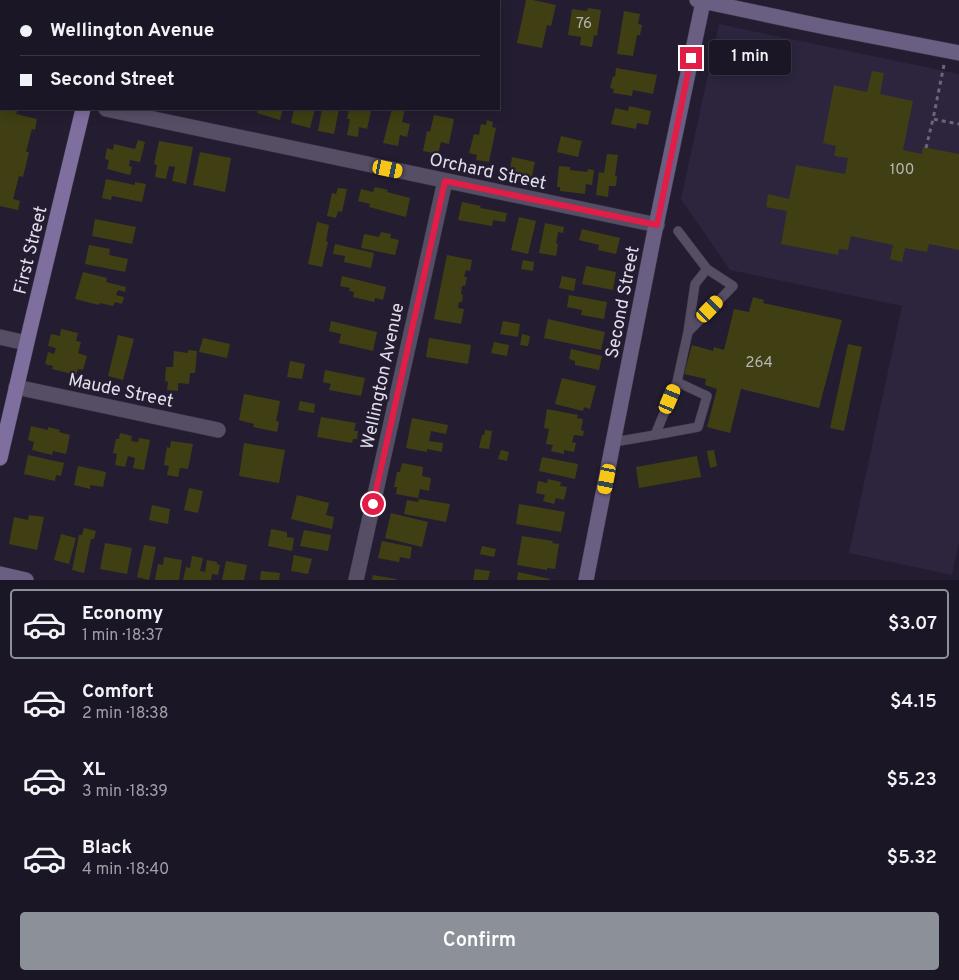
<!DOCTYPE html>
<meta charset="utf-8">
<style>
body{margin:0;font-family:Overpass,sans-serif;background:#282332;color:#f1f3f6;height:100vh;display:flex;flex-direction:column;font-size:19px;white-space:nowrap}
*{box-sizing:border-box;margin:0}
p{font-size:16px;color:#a09fa7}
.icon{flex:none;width:28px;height:28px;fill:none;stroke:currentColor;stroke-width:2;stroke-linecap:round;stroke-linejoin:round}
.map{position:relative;height:580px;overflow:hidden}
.sheet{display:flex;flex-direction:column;background:#1b1625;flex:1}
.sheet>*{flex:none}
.top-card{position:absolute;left:0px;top:0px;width:500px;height:110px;box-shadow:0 2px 12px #0003,0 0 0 1px #393542;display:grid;align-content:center;height:110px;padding:0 20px;background:#1b1625}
.end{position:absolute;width:22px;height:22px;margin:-11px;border:6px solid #e11d48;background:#fff;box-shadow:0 0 0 2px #fff}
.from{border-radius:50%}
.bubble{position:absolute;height:35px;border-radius:5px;background:#1b1625;box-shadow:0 2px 12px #0003,0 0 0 1px #393542;font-size:16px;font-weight:600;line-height:35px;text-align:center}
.car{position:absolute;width:15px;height:30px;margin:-15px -8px;border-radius:6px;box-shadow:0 0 4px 1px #0007;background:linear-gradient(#f5c518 24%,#345 0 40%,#f5c518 0 76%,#345 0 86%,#f5c518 0)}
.top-card b{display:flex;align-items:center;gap:18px;height:48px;font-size:19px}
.top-card b+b{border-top:1px solid #393542}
.top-card i{width:12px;height:12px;background:#f1f3f6}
ul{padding:9px 0 0;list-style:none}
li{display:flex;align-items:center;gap:15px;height:70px;margin:0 10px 8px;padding:0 10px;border:2px solid transparent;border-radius:5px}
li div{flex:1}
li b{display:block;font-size:19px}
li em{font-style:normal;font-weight:600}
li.selected{border-color:#8c9099}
li>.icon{width:45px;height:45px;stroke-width:1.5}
.button{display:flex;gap:10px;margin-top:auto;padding:10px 20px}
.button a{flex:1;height:58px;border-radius:5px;background:#8c9099;color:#fff;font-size:20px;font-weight:600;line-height:58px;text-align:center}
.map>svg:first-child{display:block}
.built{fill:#2d243e}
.building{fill:#3f3f13}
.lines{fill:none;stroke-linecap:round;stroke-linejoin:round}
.lane-casing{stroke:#403b4c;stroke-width:10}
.street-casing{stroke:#403b4c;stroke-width:16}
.secondary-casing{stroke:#403b4c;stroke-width:16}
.primary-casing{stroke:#403b4c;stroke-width:16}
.path{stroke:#6c6678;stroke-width:3;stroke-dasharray:4 4;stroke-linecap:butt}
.lane{stroke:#554e65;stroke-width:9}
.street{stroke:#554e65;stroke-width:15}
.secondary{stroke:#6a5e82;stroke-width:15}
.primary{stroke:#7e6f9f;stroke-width:15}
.route{stroke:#e11d48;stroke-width:6}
.labels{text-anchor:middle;stroke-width:4.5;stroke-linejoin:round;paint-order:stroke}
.number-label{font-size:15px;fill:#b9b6b6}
.street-label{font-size:18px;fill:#e2deec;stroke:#241d31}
</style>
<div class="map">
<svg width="959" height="580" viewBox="0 0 959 580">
<rect width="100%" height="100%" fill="#241d31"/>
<path class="built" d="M719,24L959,74V542L952,575L849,553L902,306L730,270L681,199Z"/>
<path class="building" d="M526,0H533L556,5L551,26L547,25L542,48L517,43Z
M588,8L601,10L597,36L594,35L592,47L580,45L581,37L568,35L572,9L587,11Z
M624,11L640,14L638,24L642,25L640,35H637L633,56L617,54Z
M616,68L657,75L653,94L633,90L632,96L613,93L614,89L610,88L613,76L615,77Z
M872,71L884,73L880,94L913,101L903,150L922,154L923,147L959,154V250L929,244L927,252L905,248L902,262L890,259L893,245L851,236L848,250L839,249L838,255L781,244L787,211L766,207L768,194L789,199L796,165L845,174L848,158L834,156L836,146L823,143L834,85L867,92Z
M629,106L651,111L648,125L637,123L636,129L611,124L615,108L628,111Z
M3,109H18L16,114L37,119L35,130L32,129L26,152H29L23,177L19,176L13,199L20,201L18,210L0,206V110L2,111Z
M258,109H283L280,120L257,113Z
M294,109H315L310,128L291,123Z
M322,109H339L334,134L318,131Z
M349,109H366L371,111L367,129L359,127L358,137L347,135L350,119H347Z
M392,109H405L402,122L410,124L407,137L400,135L398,146L383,143Z
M434,115L454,119L449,144L441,142L438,154L423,151L427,131L430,132Z
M487,120L493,122L492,127L496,128L489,162L476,160L477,155L469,153L474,134L479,135L481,124L486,125Z
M561,136L582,141L578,157L557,152Z
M138,140L145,142L140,162L130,160L129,166L132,167L130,175L107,169L109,160L105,159L107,148L113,150L114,144L135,149Z
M159,141L193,147L186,184L172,181L175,167L169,166L166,179L155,177L157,165L154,164Z
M200,152L231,158L225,192L193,185Z
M607,154L618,155L615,176H617L616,186H609L608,197L596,195L599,172L604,173Z
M512,157L535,162L531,180L509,176Z
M559,166L570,167V170L587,172L588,169L594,170L592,185L586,184L585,194L560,191V187H557Z
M106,179L135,185V182L146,184L142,202L112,196L111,200L102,198Z
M375,187L388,190L387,192L410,198L406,217L369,207L370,204L358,201L361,189L373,192Z
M338,188L347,189L342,212L338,211L336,218L327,216L332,193L336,194Z
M462,202L481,206L480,208L507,213L505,222L493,220L492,226L458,220Z
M519,217L536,221L528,254L511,250Z
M95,219L136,227L132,244L92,236Z
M317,222L329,225L326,241L328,242L322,267L308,264Z
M545,223L564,227L563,233L558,232L556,243L558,244L556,256L539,253Z
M582,229L620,238L616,254L598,250L599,245L579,240Z
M381,232L391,234L390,238L399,240L395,255L361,248L364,234L379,237Z
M335,244L374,253L371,268L344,262L345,256L333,254Z
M89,245L110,249L109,255L128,259L125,272L85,264Z
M447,255L472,260L470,271L466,270L464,277H467L465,286H462L461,294L463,295L462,302H459L458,308L464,309L461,324L434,319Z
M523,260L534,262L533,271L521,269Z
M586,266L616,272L613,290L582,284Z
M83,272L107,278L106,282L126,287L125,292L118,290L116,295L124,297L122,304L115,302L113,306L100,303L99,305L75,299Z
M342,276L386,287L383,300L375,298L374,302L353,297L354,292L349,291L350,288L340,286Z
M562,276L576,279L574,291L559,288Z
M569,295L607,302L604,319L581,315L582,310L567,307Z
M753,297L764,300L763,303L842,320L819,408L741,389L730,433L707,427L717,389L705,385L706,379L684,374L692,345L713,351L714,347L724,350L734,309L749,312Z
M548,319L605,332L601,350L544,338Z
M331,321L377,332L373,351L339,343L341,334L329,331Z
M503,321L520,324L518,337L500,334Z
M61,329L78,333L76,341L81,342L78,353L87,356L83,370L78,369L76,375L52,369L53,366L45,364L48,352L54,354L56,348L48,346L51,334L60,336Z
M522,334L530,336L528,346L520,345Z
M118,335L134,339L123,380L108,376Z
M203,338L230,344L227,358L199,352Z
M429,338L471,345L468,364L426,357Z
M494,342L509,345L507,356L491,353Z
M848,344L862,347L844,431L830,428Z
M571,349L602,356L599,370L575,365V361L569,359Z
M188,350L197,351L195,373H190L189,384L178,383V391L167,390L168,382L165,381L166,367H173L174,351L188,353Z
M290,361L305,364L302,379L287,377Z
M325,370L365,378L361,396L329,390L331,384L323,382Z
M562,378L596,386L590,409L584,407L583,411L555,404Z
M244,394L280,401L276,421L279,422L277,432L253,427L254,424L239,420Z
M300,401L315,404L314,413L298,410Z
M547,409L578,415L577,418L583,419L581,430L584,431L583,436L574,435L572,442L576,443L574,452L564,450V454L551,451L553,445L546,444L549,429L544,428Z
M321,417L356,423L354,431H358L357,439H353L352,443L317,437Z
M412,418L448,425L446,434L431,431L429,441L443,443L442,452L427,449V452L406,448Z
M31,426L48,430V427L60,430L59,432L70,435L66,454L53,451L52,455L32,450L34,442L28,440Z
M485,430L492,431L489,449L479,448L482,435H484Z
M120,433L132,436L131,441L138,442L139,438L150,440L144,470L133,468L135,458L128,456L125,467L115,465L117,454L113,453L116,439H119Z
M171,441L193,444L188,469L180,468L178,477L167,475L169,466L164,465L167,447L170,448Z
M244,443L285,450L279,483L239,476Z
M501,450L509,452L507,461L498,459Z
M714,450L717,466L710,468L707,451Z
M28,455L64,463L61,476L56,475L55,481L24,474Z
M697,456L701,477L639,488L636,467Z
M542,457L578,464L575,479L539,471Z
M402,463L423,467L422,476L431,478L429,491L420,489L418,498L396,494L397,487H394L397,472H400Z
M78,466L106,472L103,487L90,485V489L74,485Z
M548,479L561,482L560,486L567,487L564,500L556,498L554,504L543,501L545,495L536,493L538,481L547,483Z
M189,488L203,491L198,513L184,510Z
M297,495L329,503L326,515L334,517L332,529L291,519Z
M419,499L450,504L446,522L404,514L407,500L418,502Z
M519,504L565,512L561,532L516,524Z
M152,505L170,509L168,524L149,520Z
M391,513L428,522L422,547L385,538Z
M29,515L44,517L37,550L9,544L14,517L28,520Z
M84,528L96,531L94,539H91L84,573L72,570L79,535H82Z
M271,529L287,532V537L294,538L292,551L268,546Z
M304,530L331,535L328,551L300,546Z
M61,534L76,538L69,564L54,560Z
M522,536L553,541L552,543L559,544L555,569L547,568V570L517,565Z
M382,541L412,547L410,559L400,557L399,562L378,558Z
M105,543L132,548L127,574L100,569Z
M144,545L156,547L149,580L137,577Z
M482,546L496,549L494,557L480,554Z
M294,555L312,559L308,574L291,571Z
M192,556L203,558L200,571L205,572L207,560L217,562V564L220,565L218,575L212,574L211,580H183L186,567L190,568Z
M164,557L182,560L179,580H155L158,564L163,565Z
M226,561L247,565L244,580H222Z
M475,569L490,571L488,580H473Z
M261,571L280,573L279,580H260Z
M518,572L550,579L549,580H517Z
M373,575L396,579V580H372Z"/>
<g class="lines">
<g class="lane-casing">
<path id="lane" d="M688,332L695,284L707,269
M655,435L698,427L707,396L677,382
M614,442L655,435L677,382L688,332L733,286L707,269L678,231"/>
</g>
<g class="street-casing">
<path id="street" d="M0,87H1
M106,109L657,225
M0,337L26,343
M16,387L218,430
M356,580L445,181"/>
</g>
<g class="secondary-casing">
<path id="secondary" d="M697,0L825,27L959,53
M0,574L26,580
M586,580L654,235L703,2"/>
</g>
<g class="primary-casing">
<path id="primary" d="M111,1V0
M0,458L30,329L83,109"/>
</g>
<path class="path" d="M944,65L933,119L959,124
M926,148L933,119"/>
<use href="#lane" class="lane"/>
<use href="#street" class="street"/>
<use href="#secondary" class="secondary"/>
<use href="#primary" class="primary"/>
</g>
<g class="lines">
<path class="route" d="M373,504L445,181L657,225L691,58"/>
</g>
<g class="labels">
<g class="number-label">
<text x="584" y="28">76</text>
<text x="902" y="174">100</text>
<text x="759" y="367">264</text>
</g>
<g class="street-label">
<text transform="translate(488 171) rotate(12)" y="6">Orchard Street</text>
<text transform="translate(30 250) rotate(-76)" y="6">First Street</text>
<text transform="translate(622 302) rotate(-79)" y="6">Second Street</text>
<text transform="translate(382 376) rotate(-78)" y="6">Wellington Avenue</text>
<text transform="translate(121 390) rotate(12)" y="6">Maude Street</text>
</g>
</g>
</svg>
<i class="end from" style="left:373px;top:504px"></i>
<i class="end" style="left:691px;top:58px"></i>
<div class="bubble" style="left:709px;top:40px;width:82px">1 min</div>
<i class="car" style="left:388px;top:169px;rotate:102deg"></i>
<i class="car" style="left:710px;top:309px;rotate:44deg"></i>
<i class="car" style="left:670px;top:399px;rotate:23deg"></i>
<i class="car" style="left:607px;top:479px;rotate:191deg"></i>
<div class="top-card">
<b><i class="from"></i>Wellington Avenue</b>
<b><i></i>Second Street</b>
</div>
</div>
<section class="sheet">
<ul>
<li class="selected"><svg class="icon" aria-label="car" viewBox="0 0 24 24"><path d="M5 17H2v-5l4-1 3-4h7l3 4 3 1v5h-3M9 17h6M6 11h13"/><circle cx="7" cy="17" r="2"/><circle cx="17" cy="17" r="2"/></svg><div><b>Economy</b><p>1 min · 18:37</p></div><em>$3.07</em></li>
<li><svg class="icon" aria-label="car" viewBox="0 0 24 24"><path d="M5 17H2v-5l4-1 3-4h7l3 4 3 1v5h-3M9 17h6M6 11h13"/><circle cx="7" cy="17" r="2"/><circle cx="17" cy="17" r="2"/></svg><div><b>Comfort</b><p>2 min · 18:38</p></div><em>$4.15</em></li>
<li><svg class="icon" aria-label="car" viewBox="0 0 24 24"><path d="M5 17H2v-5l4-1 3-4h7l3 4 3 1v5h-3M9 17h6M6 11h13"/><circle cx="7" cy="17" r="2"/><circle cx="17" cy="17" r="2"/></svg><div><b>XL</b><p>3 min · 18:39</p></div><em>$5.23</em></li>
<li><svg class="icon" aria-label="car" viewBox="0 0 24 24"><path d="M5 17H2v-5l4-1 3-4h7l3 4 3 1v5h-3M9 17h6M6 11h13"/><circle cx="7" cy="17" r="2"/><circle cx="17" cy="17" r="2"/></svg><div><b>Black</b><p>4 min · 18:40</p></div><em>$5.32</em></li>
</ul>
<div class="button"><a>Confirm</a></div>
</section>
